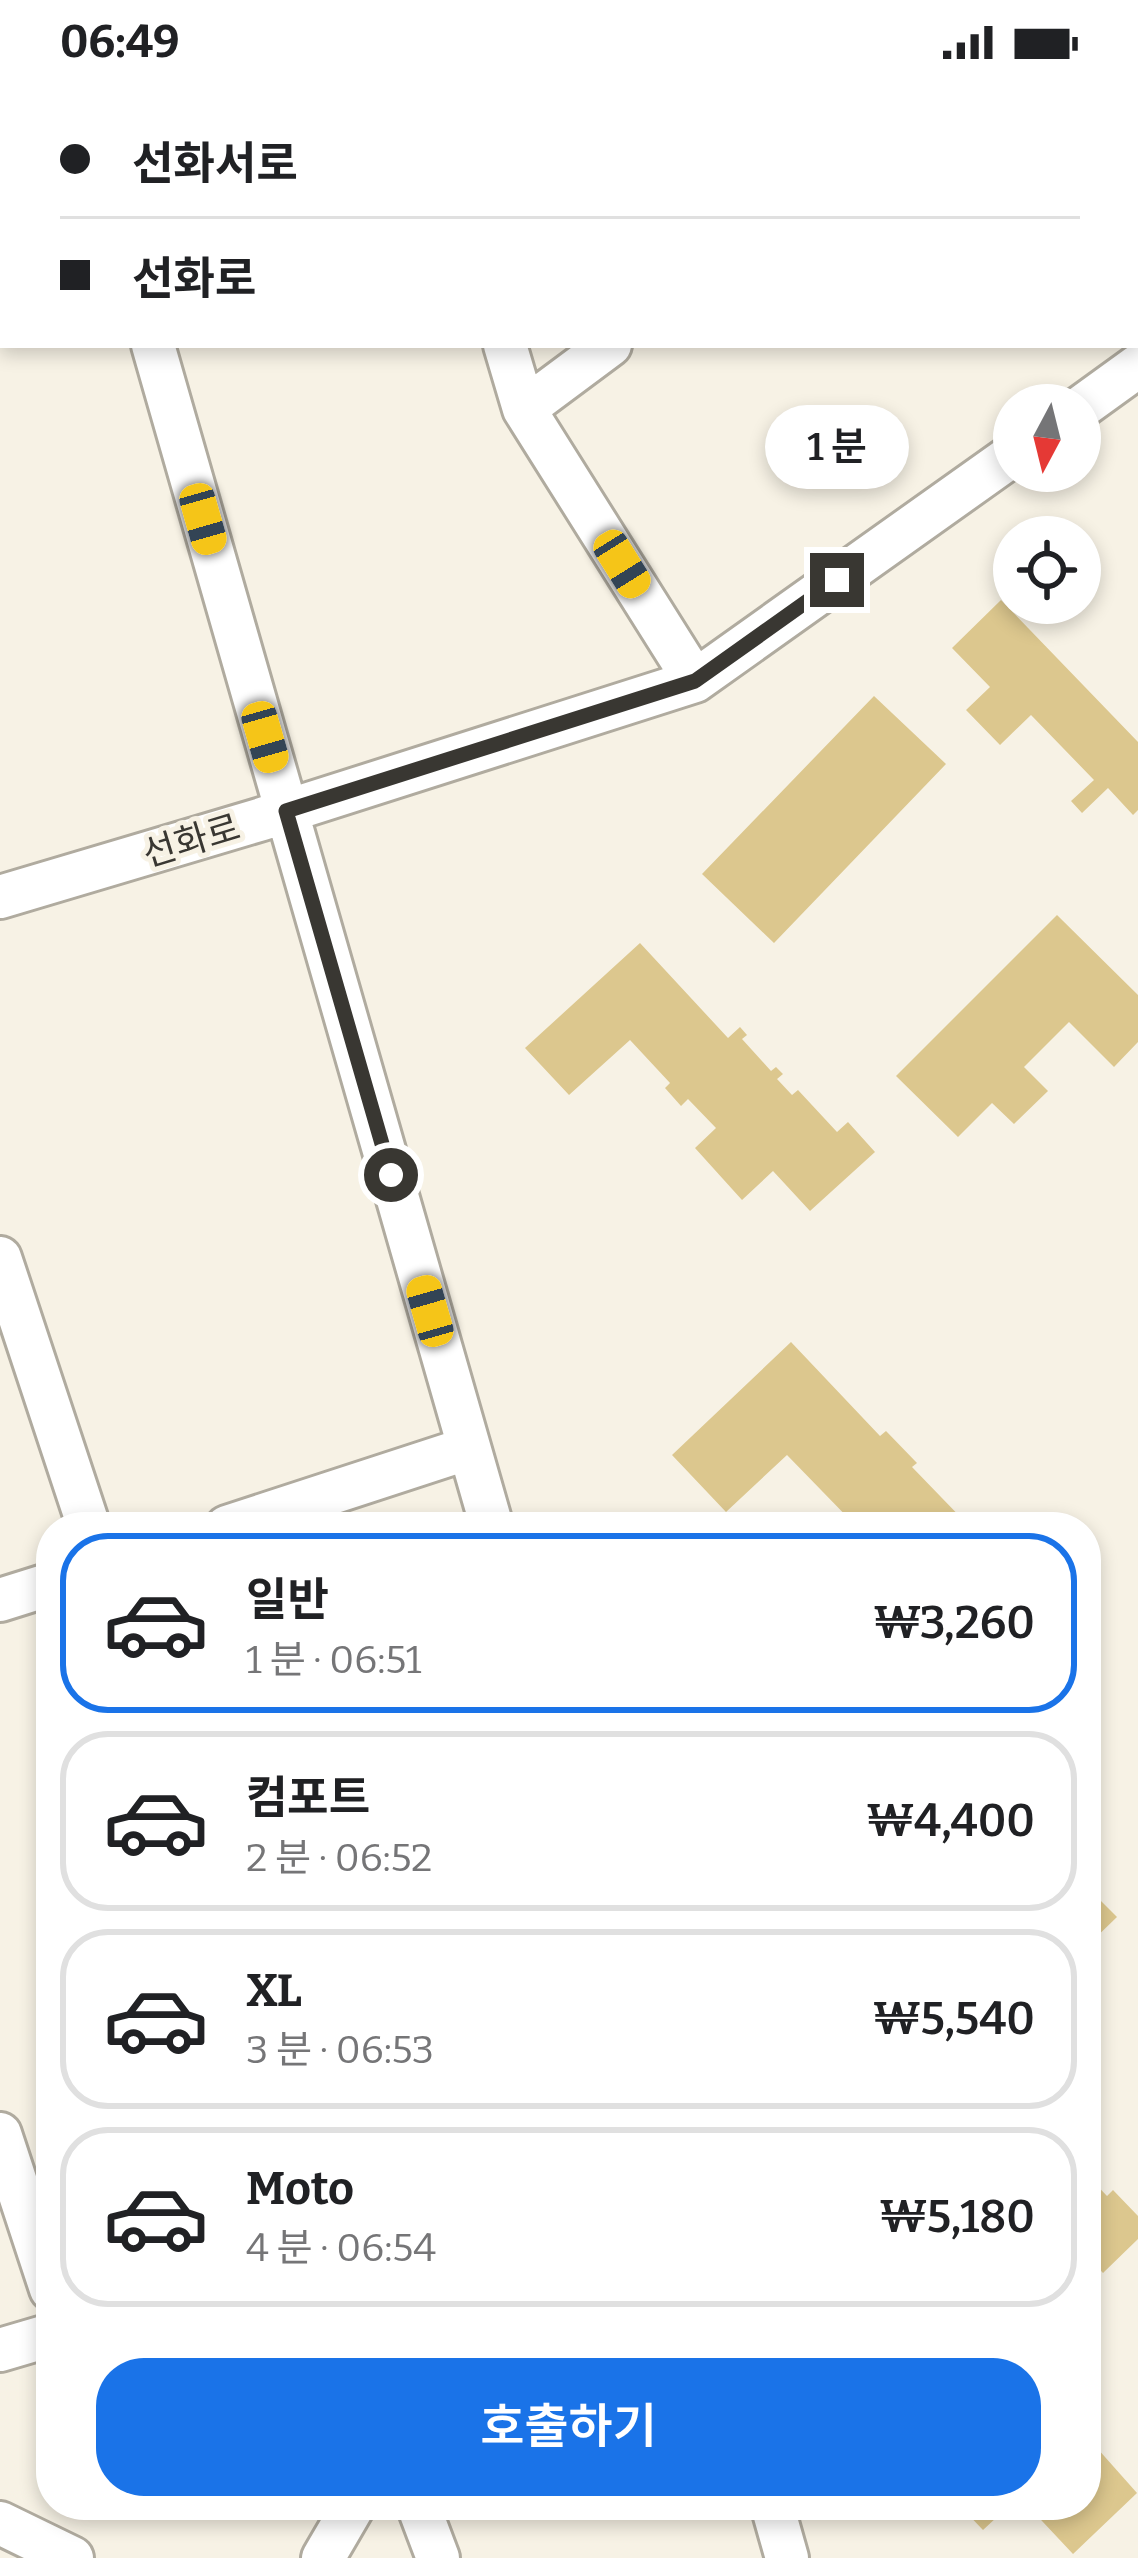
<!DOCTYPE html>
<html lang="ko">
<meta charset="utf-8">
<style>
body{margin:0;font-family:Bitter,"Noto Sans KR",serif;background:#f6f6f6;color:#202124;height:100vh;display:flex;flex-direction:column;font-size:45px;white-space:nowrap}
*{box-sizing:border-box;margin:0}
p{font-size:39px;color:#757577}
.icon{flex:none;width:66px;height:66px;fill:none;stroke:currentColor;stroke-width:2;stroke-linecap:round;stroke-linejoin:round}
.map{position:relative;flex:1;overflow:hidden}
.panel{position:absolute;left:36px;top:1428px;width:1065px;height:1008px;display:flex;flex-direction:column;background:#fff;border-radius:48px;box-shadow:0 6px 18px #0003}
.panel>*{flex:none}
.guide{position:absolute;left:0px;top:0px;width:1140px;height:264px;box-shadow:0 6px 18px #0003;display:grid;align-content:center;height:264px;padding:0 60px;background:#fff}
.needle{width:78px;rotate:187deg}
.controls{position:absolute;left:993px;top:300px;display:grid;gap:24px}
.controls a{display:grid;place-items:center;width:108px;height:108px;border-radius:50%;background:#fff;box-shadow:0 6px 18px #0003;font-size:60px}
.end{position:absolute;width:54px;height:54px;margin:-27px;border:15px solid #393732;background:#fff;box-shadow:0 0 0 6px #fff}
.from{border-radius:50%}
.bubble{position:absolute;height:84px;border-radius:42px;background:#fff;box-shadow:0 6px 18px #0003;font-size:39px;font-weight:600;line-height:84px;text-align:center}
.car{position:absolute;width:36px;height:72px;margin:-36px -18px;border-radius:15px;box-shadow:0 0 9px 3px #0007;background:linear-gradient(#f5c518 24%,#345 0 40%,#f5c518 0 76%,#345 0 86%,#f5c518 0)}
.guide b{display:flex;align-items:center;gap:42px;height:114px;font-size:45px}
.guide b+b{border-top:3px solid #e0e0e0}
.guide i{width:30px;height:30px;background:#202124}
ul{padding:21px 0 0;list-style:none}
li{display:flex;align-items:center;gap:36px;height:180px;margin:0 24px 18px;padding:0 36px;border:6px solid #e0e0e0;border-radius:48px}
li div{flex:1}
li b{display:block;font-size:45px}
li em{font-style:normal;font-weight:600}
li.current{border-color:#1a73e8}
li>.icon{width:108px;height:108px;stroke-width:1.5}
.action{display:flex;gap:24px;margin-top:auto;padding:24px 60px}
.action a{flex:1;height:138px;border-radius:48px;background:#1a73e8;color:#fff;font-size:48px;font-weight:600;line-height:138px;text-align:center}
.status{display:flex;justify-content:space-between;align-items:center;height:84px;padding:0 60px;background:#fff;direction:ltr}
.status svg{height:33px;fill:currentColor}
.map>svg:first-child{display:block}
.building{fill:#dcc78e}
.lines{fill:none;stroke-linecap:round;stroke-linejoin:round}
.minor-casing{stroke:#b0ab9f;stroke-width:48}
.minor{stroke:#fff;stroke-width:42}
.route{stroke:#393732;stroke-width:15}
.labels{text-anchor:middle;stroke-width:10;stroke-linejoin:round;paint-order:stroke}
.street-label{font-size:36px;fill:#393732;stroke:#f7f2e5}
</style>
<div class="status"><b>06:49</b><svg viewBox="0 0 49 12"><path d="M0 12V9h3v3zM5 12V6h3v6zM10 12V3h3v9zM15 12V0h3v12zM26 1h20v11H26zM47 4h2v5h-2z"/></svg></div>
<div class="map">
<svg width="1138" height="2474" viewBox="0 0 1138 2474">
<rect width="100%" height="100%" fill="#f7f2e5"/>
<path class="building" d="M1001,516L1138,658V726L1133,731L1108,704L1082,729L1071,717L1094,696L1031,631L1000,661L966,626L990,603L952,564Z
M874,612L946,680L774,859L702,790Z
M1057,831L1138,911V958L1114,983L1069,938L1024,983L1048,1007L1014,1040L992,1019L958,1053L896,992Z
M640,859L728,954L740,943L747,951L742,955L771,987L776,983L783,990L777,995L792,1011L798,1006L837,1048L848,1038L875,1068L810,1127L773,1087L742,1116L695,1064L716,1044L688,1015L681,1022L665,1004L670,999L630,956L569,1011L525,964Z
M791,1258L880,1352L886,1347L917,1379L912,1383L970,1443H857L787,1371L726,1428L672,1371Z
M1086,1802L1117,1833L1086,1863Z
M1086,2090L1107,2112L1113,2106L1138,2132V2155L1103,2189L1086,2171Z
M1086,2360L1093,2367L1097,2364L1137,2409L1073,2470L1027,2421H1086Z
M959,2421H1010L983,2446Z"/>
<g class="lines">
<g class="minor-casing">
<path id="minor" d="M78,0L79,3
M427,0L428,3
M482,3L486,0
M956,3L960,0
M0,173L3,172
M153,261L492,1443
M505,261L524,325L695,597
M1080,324L1138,282
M524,325L610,261
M0,813L262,735L695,597L1014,370
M0,1174L89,1443
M227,1443L469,1364
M0,1516L51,1500
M0,2050L51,2205
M0,2266L51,2251
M418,2421L438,2474
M772,2421L787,2474
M0,2439L72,2474
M323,2474L354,2421"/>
</g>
<use href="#minor" class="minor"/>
</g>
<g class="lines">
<path class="route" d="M391,1091L286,727L695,597L837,496"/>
</g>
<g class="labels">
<g class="street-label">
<text transform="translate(191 756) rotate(-17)" y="13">선화로</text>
</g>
</g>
</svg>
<div class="controls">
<a><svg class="needle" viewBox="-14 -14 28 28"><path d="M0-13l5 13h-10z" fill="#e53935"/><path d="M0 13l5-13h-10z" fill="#757577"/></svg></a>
<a><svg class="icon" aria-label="locate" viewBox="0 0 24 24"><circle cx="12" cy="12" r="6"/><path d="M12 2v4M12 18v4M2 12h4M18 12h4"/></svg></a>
</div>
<i class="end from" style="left:391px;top:1091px"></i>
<i class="end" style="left:837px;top:496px"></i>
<div class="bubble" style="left:765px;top:321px;width:144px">1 분</div>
<i class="car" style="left:203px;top:435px;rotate:164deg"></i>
<i class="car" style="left:622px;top:480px;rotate:148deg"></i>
<i class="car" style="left:265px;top:653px;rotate:164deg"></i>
<i class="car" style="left:430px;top:1227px;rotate:344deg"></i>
<div class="guide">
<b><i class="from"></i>선화서로</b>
<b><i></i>선화로</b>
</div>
<section class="panel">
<ul>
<li class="current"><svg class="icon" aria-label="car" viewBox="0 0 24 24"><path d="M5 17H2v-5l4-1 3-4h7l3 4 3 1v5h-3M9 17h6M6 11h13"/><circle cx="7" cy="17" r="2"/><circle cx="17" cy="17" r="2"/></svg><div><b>일반</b><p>1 분 · 06:51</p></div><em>₩3,260</em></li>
<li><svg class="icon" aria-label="car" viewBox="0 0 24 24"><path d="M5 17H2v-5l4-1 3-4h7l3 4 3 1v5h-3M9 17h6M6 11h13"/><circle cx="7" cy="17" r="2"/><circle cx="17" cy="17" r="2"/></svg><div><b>컴포트</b><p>2 분 · 06:52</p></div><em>₩4,400</em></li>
<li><svg class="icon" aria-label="car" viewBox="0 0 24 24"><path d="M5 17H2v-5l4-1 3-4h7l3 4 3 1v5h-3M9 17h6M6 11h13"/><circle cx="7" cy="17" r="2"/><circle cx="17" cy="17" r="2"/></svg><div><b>XL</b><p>3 분 · 06:53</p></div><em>₩5,540</em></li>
<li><svg class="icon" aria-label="car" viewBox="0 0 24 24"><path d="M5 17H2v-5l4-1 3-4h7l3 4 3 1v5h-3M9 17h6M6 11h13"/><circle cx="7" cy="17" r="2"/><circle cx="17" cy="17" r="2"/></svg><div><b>Moto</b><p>4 분 · 06:54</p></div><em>₩5,180</em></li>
</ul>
<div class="action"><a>호출하기</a></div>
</section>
</div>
